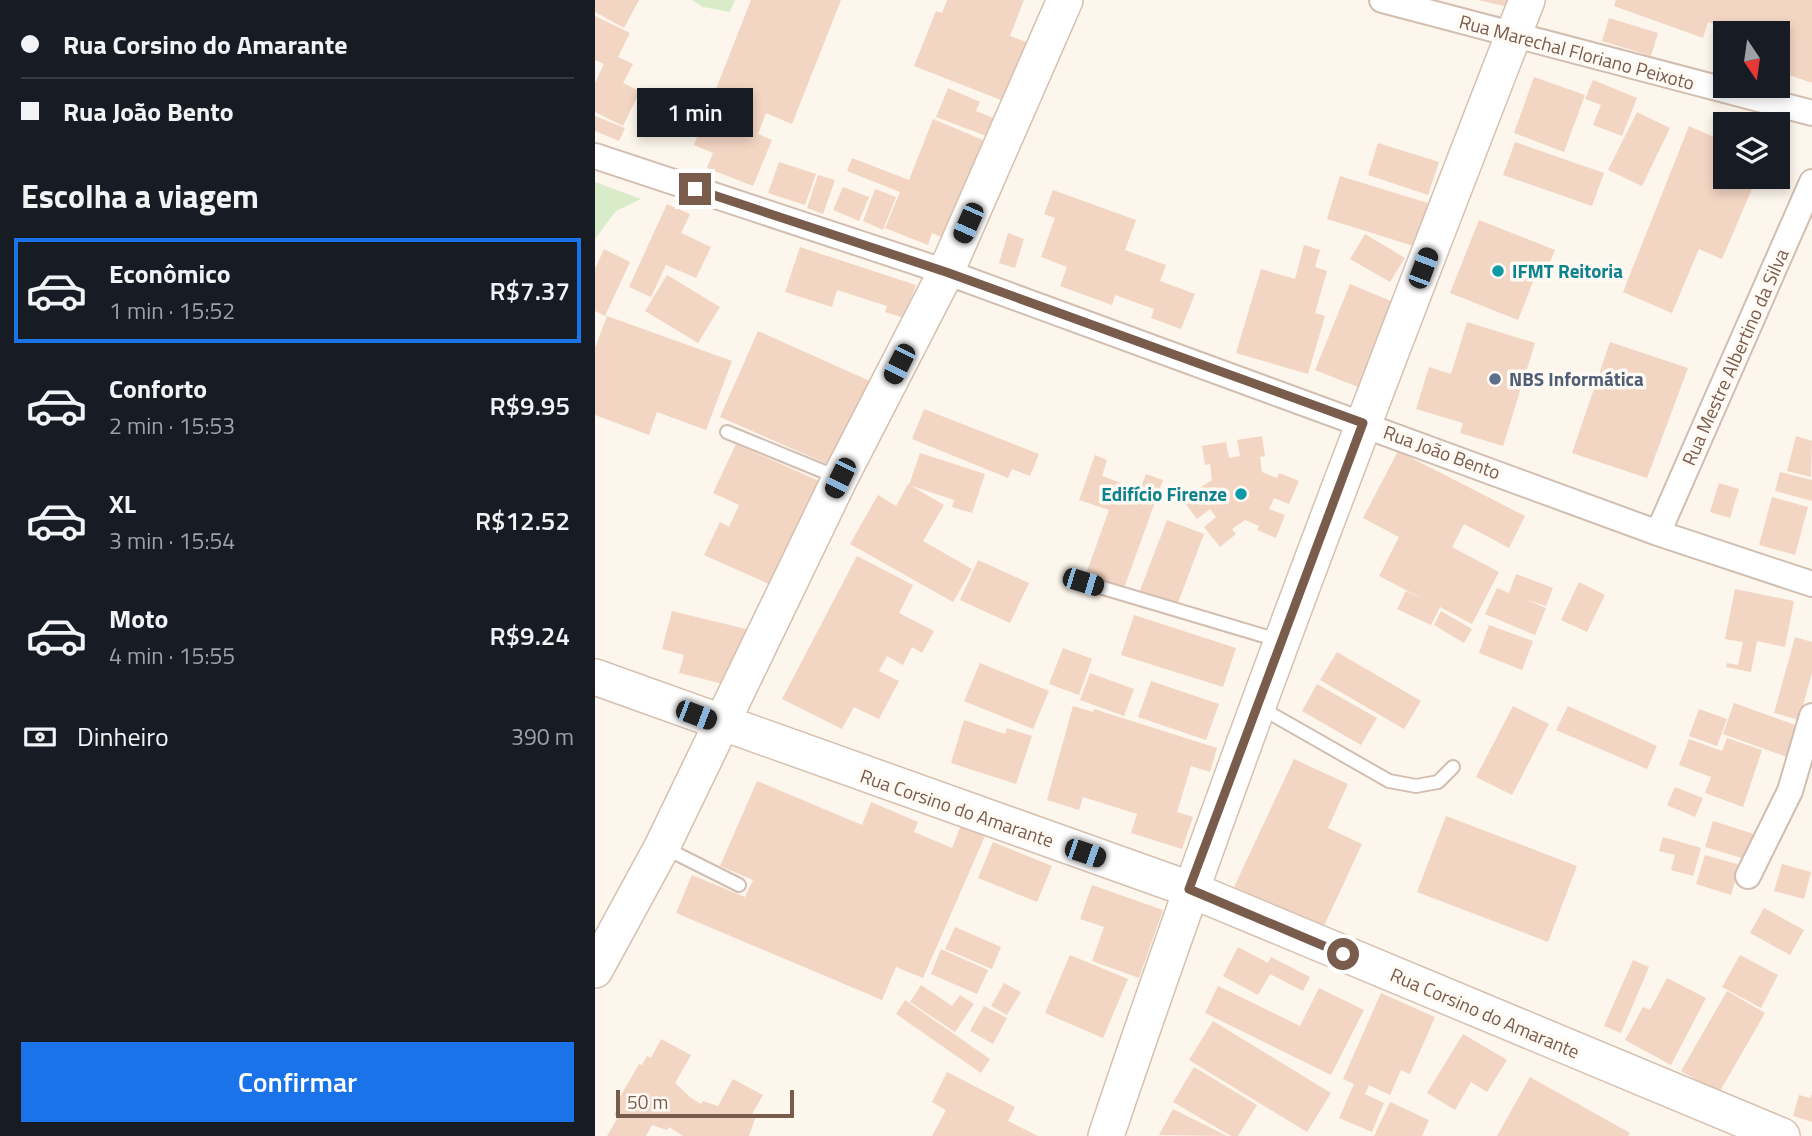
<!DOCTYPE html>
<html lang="pt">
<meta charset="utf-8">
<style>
body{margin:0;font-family:"Titillium Web",sans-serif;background:#20242c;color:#f1f3f6;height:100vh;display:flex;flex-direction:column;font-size:26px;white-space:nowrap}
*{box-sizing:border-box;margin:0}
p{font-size:23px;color:#9ea1a6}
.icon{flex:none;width:38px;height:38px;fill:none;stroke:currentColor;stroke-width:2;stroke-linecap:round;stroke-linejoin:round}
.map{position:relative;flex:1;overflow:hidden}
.panel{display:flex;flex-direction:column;background:#171b24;width:595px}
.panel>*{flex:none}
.hud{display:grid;align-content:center;height:154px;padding:0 21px;background:#171b24}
.needle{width:46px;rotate:167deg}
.buttons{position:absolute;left:1118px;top:21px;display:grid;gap:14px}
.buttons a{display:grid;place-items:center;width:77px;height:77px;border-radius:0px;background:#171b24;box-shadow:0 4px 10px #0003;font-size:35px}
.scale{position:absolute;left:21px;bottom:18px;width:178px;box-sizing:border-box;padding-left:7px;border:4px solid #7a5c4d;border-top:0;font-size:19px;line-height:24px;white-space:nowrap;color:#7a5c4d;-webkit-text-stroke:5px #fffaf3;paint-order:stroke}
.end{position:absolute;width:32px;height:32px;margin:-16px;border:9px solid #7a5c4d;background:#fff;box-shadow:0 0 0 4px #fff}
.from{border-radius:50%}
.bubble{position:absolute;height:49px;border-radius:0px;background:#171b24;box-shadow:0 4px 10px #0003;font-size:23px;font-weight:600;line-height:49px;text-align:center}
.car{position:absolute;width:21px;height:42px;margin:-21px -10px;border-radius:9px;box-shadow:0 0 5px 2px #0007;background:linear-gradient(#222 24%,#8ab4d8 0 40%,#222 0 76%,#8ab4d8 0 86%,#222 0)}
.hud b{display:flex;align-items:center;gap:24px;height:66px;font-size:26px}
.hud b+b{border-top:2px solid #363941}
.hud i{width:18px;height:18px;background:#f1f3f6}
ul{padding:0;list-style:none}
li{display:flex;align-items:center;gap:21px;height:105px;margin:0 14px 10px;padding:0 7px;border:4px solid transparent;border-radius:0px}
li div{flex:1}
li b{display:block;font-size:26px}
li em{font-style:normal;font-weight:600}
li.current{border-color:#1a73e8}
li>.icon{width:63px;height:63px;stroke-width:1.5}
h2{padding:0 21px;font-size:32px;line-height:84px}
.pay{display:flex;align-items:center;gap:18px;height:77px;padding:0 21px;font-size:26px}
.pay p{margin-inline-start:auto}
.button{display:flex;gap:14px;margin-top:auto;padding:14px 21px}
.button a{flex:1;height:80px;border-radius:0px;background:#1a73e8;color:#fff;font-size:28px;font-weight:600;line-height:80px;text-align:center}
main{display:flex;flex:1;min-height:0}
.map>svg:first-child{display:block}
.green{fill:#d8ecc9}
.building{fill:#f3d5c3}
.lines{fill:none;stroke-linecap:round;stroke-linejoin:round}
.lane-casing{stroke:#d1beb0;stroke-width:16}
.street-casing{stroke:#d1beb0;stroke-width:28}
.secondary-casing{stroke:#d6c0b0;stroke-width:38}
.lane{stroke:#fff;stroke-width:12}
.street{stroke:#fff;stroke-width:24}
.secondary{stroke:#fff;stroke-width:35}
.route{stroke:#7a5c4d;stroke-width:9}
.culture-dot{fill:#0f9aa8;stroke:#fffaf3;stroke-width:2.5}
.service-dot{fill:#5c6f8a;stroke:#fffaf3;stroke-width:2.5}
.labels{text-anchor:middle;stroke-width:7;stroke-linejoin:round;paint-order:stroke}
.street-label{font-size:19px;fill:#7a5c4d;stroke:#fffaf3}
.culture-label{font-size:19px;font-weight:bold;fill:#0d838f;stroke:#fffaf3;text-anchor:start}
.service-label{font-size:19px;font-weight:bold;fill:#4e5e75;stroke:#fffaf3;text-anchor:start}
</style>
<main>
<section class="panel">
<div class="hud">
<b><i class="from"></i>Rua Corsino do Amarante</b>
<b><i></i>Rua João Bento</b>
</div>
<h2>Escolha a viagem</h2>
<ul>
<li class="current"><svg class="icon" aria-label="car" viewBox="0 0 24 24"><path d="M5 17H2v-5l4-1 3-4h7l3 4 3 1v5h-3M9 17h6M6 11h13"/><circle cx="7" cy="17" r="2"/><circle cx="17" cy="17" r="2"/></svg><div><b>Econômico</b><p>1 min · 15:52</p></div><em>R$7.37</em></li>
<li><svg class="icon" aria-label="car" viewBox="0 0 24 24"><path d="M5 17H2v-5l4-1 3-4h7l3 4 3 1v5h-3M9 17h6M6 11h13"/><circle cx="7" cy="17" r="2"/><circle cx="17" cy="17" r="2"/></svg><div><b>Conforto</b><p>2 min · 15:53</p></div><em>R$9.95</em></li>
<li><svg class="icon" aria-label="car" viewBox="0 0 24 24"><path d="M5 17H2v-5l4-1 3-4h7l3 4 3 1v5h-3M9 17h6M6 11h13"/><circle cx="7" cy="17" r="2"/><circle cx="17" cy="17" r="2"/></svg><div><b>XL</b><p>3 min · 15:54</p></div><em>R$12.52</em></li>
<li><svg class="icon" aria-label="car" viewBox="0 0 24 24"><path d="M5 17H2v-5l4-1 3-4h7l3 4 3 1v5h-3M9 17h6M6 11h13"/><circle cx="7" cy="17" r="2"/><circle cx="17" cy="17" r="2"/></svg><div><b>Moto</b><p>4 min · 15:55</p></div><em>R$9.24</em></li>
</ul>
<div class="pay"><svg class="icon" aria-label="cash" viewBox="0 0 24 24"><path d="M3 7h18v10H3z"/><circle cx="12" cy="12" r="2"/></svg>Dinheiro<p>390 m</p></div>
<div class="button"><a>Confirmar</a></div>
</section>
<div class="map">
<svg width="1217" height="1136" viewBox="0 0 1217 1136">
<rect width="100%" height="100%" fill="#fdf6ec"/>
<path class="green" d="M97,0H140L135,12L108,7Z
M0,182L46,199L21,211L0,239Z"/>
<path class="building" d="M0,0H44L29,28L0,12Z
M156,0H246L197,124L171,113L163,134L177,140L158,186L112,168L118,153L99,145Z
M352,0H429L415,36L434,43L411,102L319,66L341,11L347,13Z
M883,0H929L926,10Z
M1021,0H1217V83L1183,71V33H1144L1113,22L1108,38L1019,6Z
M0,16L35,33L23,57L38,64L28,83L45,91L28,126L0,112V83L9,64L0,60Z
M1014,18L1063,33L1056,56L1007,41Z
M939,77L990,95L969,152L919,133Z
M998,80L1042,98L1027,136L998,125L1006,105L990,99Z
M353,88L385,102L381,111L401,119L394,137L341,117Z
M1042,112L1075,128L1047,186L1013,170Z
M0,116L30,128L24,141L0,131Z
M338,119L388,140L381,158L389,161L354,240L337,233L333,245L290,228L305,192L252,171L257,158L314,180Z
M1094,126L1130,142V177H1162L1127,259L1104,249L1077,313L1028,292Z
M920,142L1009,173L997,206L908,175Z
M783,143L844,162L833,195L773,175Z
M184,162L221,174L210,205L173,193Z
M223,175L240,180L228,214L212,208Z
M745,176L839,205L825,248L732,219Z
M248,187L274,197L264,221L238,210Z
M280,189L301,197L288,230L268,221Z
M458,190L541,220L530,250L571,265L565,281L600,294L586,329L556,318L559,309L520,295L517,305L465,286L472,267L446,257L460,218L449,214Z
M72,204L95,214L86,233L116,247L101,278L71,265L56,297L34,287Z
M884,220L960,250L951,272L943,269L923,320L855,293Z
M413,233L429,239L420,268L404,263Z
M770,234L810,258L795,282L755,259Z
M709,245L725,250L720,267L732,271L720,313L730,316L713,374L641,353L666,269L700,279Z
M205,247L321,285L309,318L290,312L292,306L242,290L237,307L190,292Z
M9,249L35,262L10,316L0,311V269Z
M72,275L125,307L103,343L50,311Z
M755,284L803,304L768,389L720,370Z
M12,316L137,361L111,430L62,412L54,435L0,415V348Z
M872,322L940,343L908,446L865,433L868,423L821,409L834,367L856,374Z
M163,331L277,382L239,467L125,417Z
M1015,342L1093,368L1052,478L977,453Z
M329,409L444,454L435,476L417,469L413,478L317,439Z
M667,436L670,456L665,457L667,472L682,478L684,473L704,481L694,504L679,498L674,509L690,515L681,538L662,530L664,526L650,520L637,529L641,534L625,547L609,527L621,517L615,509L602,519L587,499L617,480L615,464L610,465L607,446L631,442L634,458L645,456L642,440Z
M1201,436L1217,441L1216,477L1192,471Z
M141,444L224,481L176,585L109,555L125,522L134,527L144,505L118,493Z
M803,451L930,516L914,548L869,524L857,547L904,572L877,624L845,607L836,625L802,609L811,591L832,601L784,576L804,537L768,518Z
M325,453L390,474L377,513L357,507L359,500L314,485Z
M500,455L512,460L507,476L545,490L551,474L568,480L529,588L491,574L514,510L484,500Z
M1185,472L1217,480V501L1180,491Z
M1124,483L1144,489L1135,518L1115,512Z
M313,484L349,505L328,541L377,569L358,602L255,544L283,495L301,506Z
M1177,497L1213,507L1200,555L1164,545Z
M572,520L609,534L581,608L544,593Z
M262,556L318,585L304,613L339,631L327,653L317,647L308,665L292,656L284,671L304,681L284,719L259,707L247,729L187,699Z
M383,560L434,583L415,623L365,600Z
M921,574L958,588L951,606L929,599L951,608L940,635L890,614L902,588L914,593Z
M984,582L1010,595L992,632L966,620Z
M1140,589L1199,601L1190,647L1162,641L1156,672L1131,667L1132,663L1143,665L1148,642L1130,639Z
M77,611L155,630L140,687L84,673L89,655L67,649Z
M846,611L877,629L869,643L839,625Z
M539,615L641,648L628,687L526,655Z
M894,625L938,641L927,670L884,653Z
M1200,637L1217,642V673L1204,720L1179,713Z
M468,648L497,659L484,695L454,684Z
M742,652L826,701L809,729L725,680Z
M385,663L454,691L438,729L369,701Z
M495,673L539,689L529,716L485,700Z
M556,681L624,704L611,740L543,717Z
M722,684L782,718L766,745L707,711Z
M1139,703L1203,726L1192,757L1128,734Z
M478,706L498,712L499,709L622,748L615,772L596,766L582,812L598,817L587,849L536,833L542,814L488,797L484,810L452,800Z
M918,706L954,724L917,795L881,777Z
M973,706L1062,746L1052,769L961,730Z
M1104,709L1132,719L1122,746L1094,736Z
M369,720L410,734L412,728L437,736L421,784L356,763Z
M1132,738L1167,750L1148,807L1110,793L1116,777L1084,765L1094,739L1127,751Z
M699,759L753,784L733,828L767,844L728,928L639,887Z
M162,781L267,825L276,802L323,822L319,832L357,848L366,825L390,836L328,978L301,967L287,1000L81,913L97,875L150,897L158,880L125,866Z
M1080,787L1108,798L1100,817L1072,805Z
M851,816L982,866L953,942L822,892Z
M1118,821L1159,834L1150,859L1110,847Z
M1068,837L1106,848L1098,876L1076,870L1080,855L1064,851Z
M398,842L457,866L442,902L383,878Z
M1110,855L1145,865L1136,895L1101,884Z
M1187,864L1216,872L1209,899L1179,891Z
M497,885L568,910L544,978L497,961L509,927L485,919Z
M1169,908L1209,930L1195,955L1155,933Z
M360,927L406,947L397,969L350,949Z
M643,947L673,963L676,957L715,977L708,991L675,974L663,995L628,976Z
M346,949L393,970L382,994L336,974Z
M475,955L533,979L508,1038L450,1013Z
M1145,955L1183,975L1166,1008L1127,987Z
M1038,960L1054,967L1026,1033L1009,1026Z
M1072,978L1111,998L1076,1065L1030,1040L1048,1007L1055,1010Z
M409,983L426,992L412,1015L396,1006Z
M326,985L357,1006L365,995L379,1004L360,1032L315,1002Z
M623,986L705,1026L724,988L769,1010L736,1075L610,1013Z
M1132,991L1170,1013L1124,1093L1086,1071Z
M786,993L840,1017L815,1074L806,1070L795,1095L774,1085L770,1094L789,1103L777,1132L744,1118L759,1084L748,1079Z
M310,1000L395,1059L386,1073L301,1014Z
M389,1006L412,1018L398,1044L375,1031Z
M618,1021L736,1093L712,1132L594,1060Z
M868,1034L912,1060L892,1092L876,1082L860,1110L832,1093Z
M66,1039L96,1055L80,1083L96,1098L106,1104L108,1101L123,1106L138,1079L168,1095L157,1114L161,1116L154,1136H88L74,1127L72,1130L57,1125L51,1136H12L23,1117L19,1115L24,1105L21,1104L44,1064L47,1065L52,1056L56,1058Z
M599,1067L662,1105L643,1136H636L578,1102Z
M352,1072L420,1107L413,1121L443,1136H337L351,1110L337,1102Z
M935,1077L1035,1133L1033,1136H902Z
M1217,1094V1122L1198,1116L1204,1095L1215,1098Z
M795,1102L834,1120L827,1136H779Z
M578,1109L632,1136L564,1135Z"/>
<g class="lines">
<g class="lane-casing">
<path id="lane" d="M132,432L242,477
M488,582L686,641
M666,708L794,781L821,786L843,782L858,767
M68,847L144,885"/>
</g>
<g class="street-casing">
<path id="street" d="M787,0L1217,113
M0,156L351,272L1063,533L1217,584
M1063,533L1217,182
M1153,876L1195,791L1217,716"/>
</g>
<g class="secondary-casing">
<path id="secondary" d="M0,677L594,889L1187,1136
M0,970L67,847L245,478L351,272L470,0
M511,1136C640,753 786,376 932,0"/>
</g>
<use href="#lane" class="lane"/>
<use href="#street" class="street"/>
<use href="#secondary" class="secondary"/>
</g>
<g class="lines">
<path class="route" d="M100,189L351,272L768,423L594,889L748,954"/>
</g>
<g class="culture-dot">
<circle cx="903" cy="271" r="7"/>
<circle cx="646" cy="494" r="7"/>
</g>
<circle class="service-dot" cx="900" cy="379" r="7"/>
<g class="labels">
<g class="street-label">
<text transform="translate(982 52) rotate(15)" y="7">Rua Marechal Floriano Peixoto</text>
<text transform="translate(1140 357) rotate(-66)" y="7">Rua Mestre Albertino da Silva</text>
<text transform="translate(847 452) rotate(20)" y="7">Rua João Bento</text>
<text transform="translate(362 808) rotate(19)" y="7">Rua Corsino do Amarante</text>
<text transform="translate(890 1013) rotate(23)" y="7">Rua Corsino do Amarante</text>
</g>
<g class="culture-label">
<text x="917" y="278">IFMT Reitoria</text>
<text x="632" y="501" text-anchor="end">Edifício Firenze</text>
</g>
<g class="service-label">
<text x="914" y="386">NBS Informática</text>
</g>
</g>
</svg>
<div class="buttons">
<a><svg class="needle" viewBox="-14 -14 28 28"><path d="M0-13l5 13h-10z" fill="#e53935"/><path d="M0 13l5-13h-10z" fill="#9ea1a6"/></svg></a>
<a><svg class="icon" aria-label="layers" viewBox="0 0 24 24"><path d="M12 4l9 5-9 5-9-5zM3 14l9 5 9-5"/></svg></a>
</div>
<div class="scale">50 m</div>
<i class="end from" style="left:748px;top:954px"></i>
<i class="end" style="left:100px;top:189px"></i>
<div class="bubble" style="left:42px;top:88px;width:116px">1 min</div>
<i class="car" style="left:373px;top:223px;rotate:204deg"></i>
<i class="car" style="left:828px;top:268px;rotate:21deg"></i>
<i class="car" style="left:304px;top:364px;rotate:207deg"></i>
<i class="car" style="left:245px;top:478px;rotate:206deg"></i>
<i class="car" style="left:488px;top:582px;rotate:107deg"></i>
<i class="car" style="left:101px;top:715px;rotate:111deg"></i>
<i class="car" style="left:490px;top:853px;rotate:109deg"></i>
</div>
</main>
